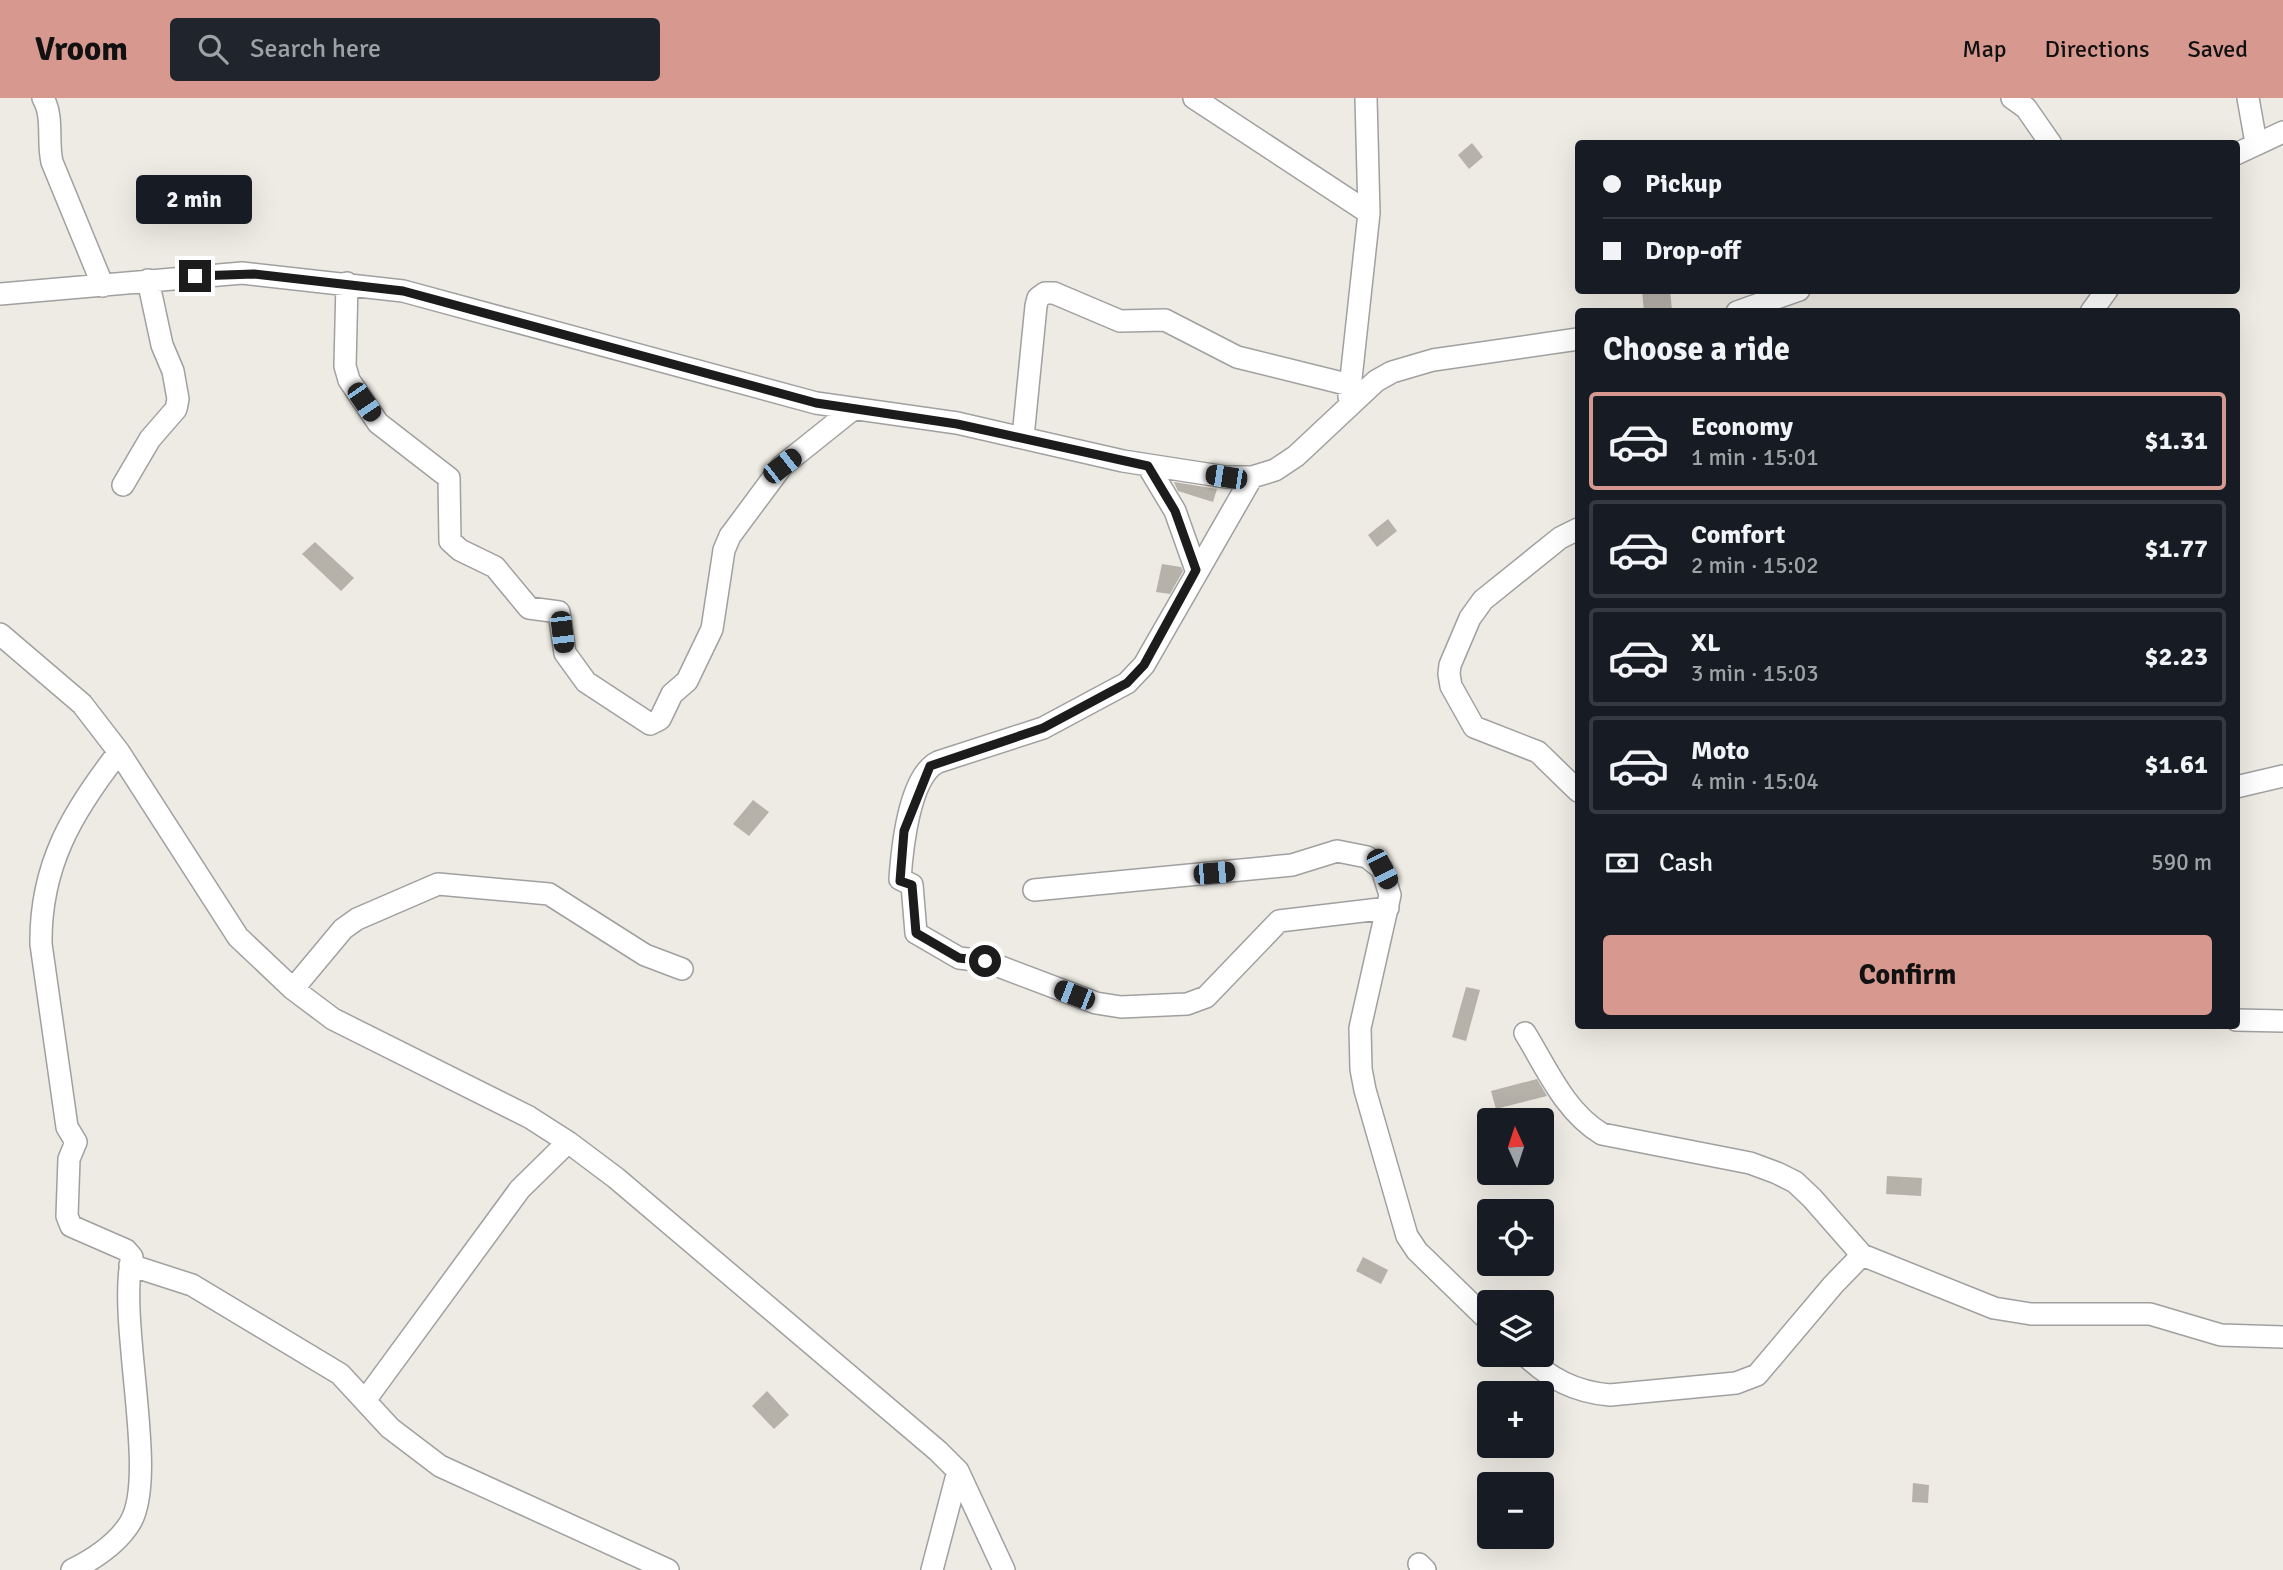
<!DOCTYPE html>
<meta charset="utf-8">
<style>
body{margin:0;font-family:Signika,sans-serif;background:#20242c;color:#f1f3f6;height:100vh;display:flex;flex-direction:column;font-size:26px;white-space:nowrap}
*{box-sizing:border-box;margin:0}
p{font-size:23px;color:#9ea1a6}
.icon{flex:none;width:38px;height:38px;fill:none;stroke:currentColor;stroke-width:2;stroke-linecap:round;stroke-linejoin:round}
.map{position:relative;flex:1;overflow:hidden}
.panel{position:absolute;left:1575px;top:210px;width:665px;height:721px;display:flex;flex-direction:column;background:#171b24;border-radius:7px;box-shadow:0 7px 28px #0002}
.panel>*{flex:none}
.hud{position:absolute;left:1575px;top:42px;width:665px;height:154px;border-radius:7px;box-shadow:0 7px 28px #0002;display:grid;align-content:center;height:154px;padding:0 28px;background:#171b24}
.needle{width:46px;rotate:357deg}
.buttons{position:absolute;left:1477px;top:1010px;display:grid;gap:14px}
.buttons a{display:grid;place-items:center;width:77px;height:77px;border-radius:7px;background:#171b24;box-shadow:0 7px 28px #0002;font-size:35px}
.end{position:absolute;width:32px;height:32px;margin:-16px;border:9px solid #1c1c1c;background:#fff;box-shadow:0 0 0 4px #fff}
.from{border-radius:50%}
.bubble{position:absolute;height:49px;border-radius:7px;background:#171b24;box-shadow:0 7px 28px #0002;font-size:23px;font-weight:700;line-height:49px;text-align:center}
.car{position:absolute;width:21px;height:42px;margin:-21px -10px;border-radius:9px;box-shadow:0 0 5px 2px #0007;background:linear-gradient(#222 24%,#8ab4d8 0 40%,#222 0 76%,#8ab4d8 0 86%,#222 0)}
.hud b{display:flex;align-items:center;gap:24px;height:66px;font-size:26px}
.hud b+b{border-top:2px solid #363941}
.hud i{width:18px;height:18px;background:#f1f3f6}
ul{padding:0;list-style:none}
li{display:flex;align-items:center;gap:21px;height:98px;margin:0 14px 10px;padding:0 14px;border:4px solid #363941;border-radius:7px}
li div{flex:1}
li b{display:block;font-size:26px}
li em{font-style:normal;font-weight:700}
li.active{border-color:#d7998f}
li>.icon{width:63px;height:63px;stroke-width:1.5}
h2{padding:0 28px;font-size:32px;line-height:84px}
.pay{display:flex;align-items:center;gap:18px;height:77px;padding:0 28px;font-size:26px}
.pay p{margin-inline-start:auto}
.primary-button{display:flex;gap:14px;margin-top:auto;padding:14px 28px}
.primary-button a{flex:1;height:80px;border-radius:7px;background:#d7998f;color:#111;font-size:28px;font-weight:700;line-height:80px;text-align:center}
header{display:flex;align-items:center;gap:42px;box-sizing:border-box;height:98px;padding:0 35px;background:#d7998f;color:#111}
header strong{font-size:33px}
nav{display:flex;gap:38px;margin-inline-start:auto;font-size:24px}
.search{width:490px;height:63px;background:#20242c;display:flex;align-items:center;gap:18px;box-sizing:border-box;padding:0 24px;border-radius:7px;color:#9ea1a6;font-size:26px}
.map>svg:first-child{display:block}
.building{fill:#b6b1a9}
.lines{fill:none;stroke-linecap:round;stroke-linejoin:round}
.street-casing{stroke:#a0a0a0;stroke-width:24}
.street{stroke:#fff;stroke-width:21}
.route{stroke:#1c1c1c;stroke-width:9}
</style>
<header>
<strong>Vroom</strong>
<div class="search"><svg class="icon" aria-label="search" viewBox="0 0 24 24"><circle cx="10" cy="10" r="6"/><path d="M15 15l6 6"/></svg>Search here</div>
<nav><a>Map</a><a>Directions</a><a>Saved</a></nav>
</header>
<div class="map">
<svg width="2283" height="1472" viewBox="0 0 2283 1472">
<rect width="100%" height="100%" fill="#edebe3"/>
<path class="building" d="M1472,45L1483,59L1469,71L1458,57Z
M1642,192H1670L1672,212L1644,214Z
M1174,384L1217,391L1213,404L1178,393Z
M1388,421L1397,433L1377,449L1368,437Z
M315,444L354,480L341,493L302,456Z
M1162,466L1181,469L1183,473L1170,496L1156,494Z
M753,702L769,714L749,738L733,726Z
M1466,889L1480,892L1466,943L1452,939Z
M1537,981L1547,998L1496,1011L1491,993Z
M1887,1078L1922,1080L1921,1098L1886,1096Z
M1363,1159L1388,1172L1381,1186L1356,1173Z
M767,1293L789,1317L774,1331L752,1308Z
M1913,1385L1929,1387L1928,1405L1912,1404Z"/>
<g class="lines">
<g class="street-casing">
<path id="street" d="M43,0C54,19 47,43 52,64L103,188
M1194,0L1369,115
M2012,0L2026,10L2051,46
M2248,0L2256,45
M2236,56L2283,34
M347,185L345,268L349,282L378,325L449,380L450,443L460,452L495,469L529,510L559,514L565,555L586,584L650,626L660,621L672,596L687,583L712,531L724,452L730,438L782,368L852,312
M0,196L242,175L403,193L816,305L957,325L1123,363L1226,379H1252L1275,372L1296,358L1376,283L1392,274L1433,262L1578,241
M1737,214L1799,192
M2091,214L2107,192
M1349,299L1369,115L1366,0
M1023,339L1036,208L1038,200L1045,195H1054L1120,223L1165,222L1237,259L1350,287
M1148,368L1175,413L1196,472
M1252,379L1144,567L1127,585L1043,630L938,664C909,678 902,752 900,781L912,787L916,835L959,860L985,863L1096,905L1121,909L1187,906L1206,899L1279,823L1388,810
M123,387L150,341L176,311L178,301L173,273L162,247L148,182
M1578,431L1560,440L1483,502L1470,520L1450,567L1449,576L1451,588L1474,629L1538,654L1578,693
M0,536L82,606L119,654L238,839L293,891L333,921L529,1019L568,1044L616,1080L938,1353L958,1373L1004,1472
M2236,689L2283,678
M1034,792L1292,767L1337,753L1367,759L1382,771L1390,797L1360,930L1361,971L1365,992L1407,1138L1417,1153L1489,1223
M293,891L343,831L357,821L438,786L549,796L645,857L682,871
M2236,922L2283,923
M1525,935C1547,971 1565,1014 1602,1036L1750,1065L1777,1075L1795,1084L1812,1100L1862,1157L1994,1210L2031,1216H2150L2221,1237L2283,1239
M130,1167L192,1187L340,1276L390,1330L440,1368L668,1472
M1524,1256C1550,1281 1575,1294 1610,1297L1736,1285L1757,1277L1833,1187L1862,1157
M366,1301L520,1091L568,1044
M1419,1466L1425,1472
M72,1472C94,1461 117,1446 130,1425C159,1378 117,1224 132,1159L126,1152L71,1128L67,1118L69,1061L76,1044L67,1029L41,846C40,768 72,714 119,654
M932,1472L958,1373"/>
</g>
<use href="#street" class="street"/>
</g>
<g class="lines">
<path class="route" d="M195,178L254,176L403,193L816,305L957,326L1148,368L1175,413L1196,472L1144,567L1127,585L1043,630L930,668L904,733L900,783L912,787L916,835L959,860L985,863"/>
</g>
</svg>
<div class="buttons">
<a><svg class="needle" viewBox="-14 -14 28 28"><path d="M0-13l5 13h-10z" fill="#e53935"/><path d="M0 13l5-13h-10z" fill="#9ea1a6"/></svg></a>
<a><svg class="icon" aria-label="locate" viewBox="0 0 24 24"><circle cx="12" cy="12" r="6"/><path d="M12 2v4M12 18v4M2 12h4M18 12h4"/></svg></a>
<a><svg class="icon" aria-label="layers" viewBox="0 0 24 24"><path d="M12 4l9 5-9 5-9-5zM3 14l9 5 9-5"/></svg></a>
<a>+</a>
<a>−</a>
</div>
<i class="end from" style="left:985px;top:863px"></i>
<i class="end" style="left:195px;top:178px"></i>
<div class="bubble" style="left:136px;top:77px;width:116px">2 min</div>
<i class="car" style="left:364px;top:304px;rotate:146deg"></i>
<i class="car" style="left:782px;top:368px;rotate:52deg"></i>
<i class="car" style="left:1226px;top:379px;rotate:279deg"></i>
<i class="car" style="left:562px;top:534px;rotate:173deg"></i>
<i class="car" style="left:1382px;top:771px;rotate:153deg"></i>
<i class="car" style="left:1214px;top:775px;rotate:85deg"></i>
<i class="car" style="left:1074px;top:897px;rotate:291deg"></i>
<div class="hud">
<b><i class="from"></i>Pickup</b>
<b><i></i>Drop-off</b>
</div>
<section class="panel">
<h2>Choose a ride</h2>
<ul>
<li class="active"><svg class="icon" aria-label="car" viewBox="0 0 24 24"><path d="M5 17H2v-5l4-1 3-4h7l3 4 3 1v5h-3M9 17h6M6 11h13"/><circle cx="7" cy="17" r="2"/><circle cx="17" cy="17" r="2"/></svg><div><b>Economy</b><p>1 min · 15:01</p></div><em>$1.31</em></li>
<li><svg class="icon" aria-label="car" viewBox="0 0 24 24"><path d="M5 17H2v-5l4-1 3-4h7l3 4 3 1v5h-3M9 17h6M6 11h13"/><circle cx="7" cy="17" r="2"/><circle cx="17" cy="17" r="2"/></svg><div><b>Comfort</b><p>2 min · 15:02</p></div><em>$1.77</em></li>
<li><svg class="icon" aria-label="car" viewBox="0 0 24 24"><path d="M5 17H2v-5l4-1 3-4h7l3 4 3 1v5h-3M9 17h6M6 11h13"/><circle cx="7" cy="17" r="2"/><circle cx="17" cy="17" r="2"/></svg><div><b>XL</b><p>3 min · 15:03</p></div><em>$2.23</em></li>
<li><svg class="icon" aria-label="car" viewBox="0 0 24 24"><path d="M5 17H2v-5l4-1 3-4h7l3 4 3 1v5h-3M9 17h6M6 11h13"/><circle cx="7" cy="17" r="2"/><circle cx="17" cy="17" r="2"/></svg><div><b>Moto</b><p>4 min · 15:04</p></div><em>$1.61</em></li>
</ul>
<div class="pay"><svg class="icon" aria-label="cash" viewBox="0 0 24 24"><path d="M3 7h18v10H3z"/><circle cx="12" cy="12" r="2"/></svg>Cash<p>590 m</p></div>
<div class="primary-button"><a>Confirm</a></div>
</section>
</div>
